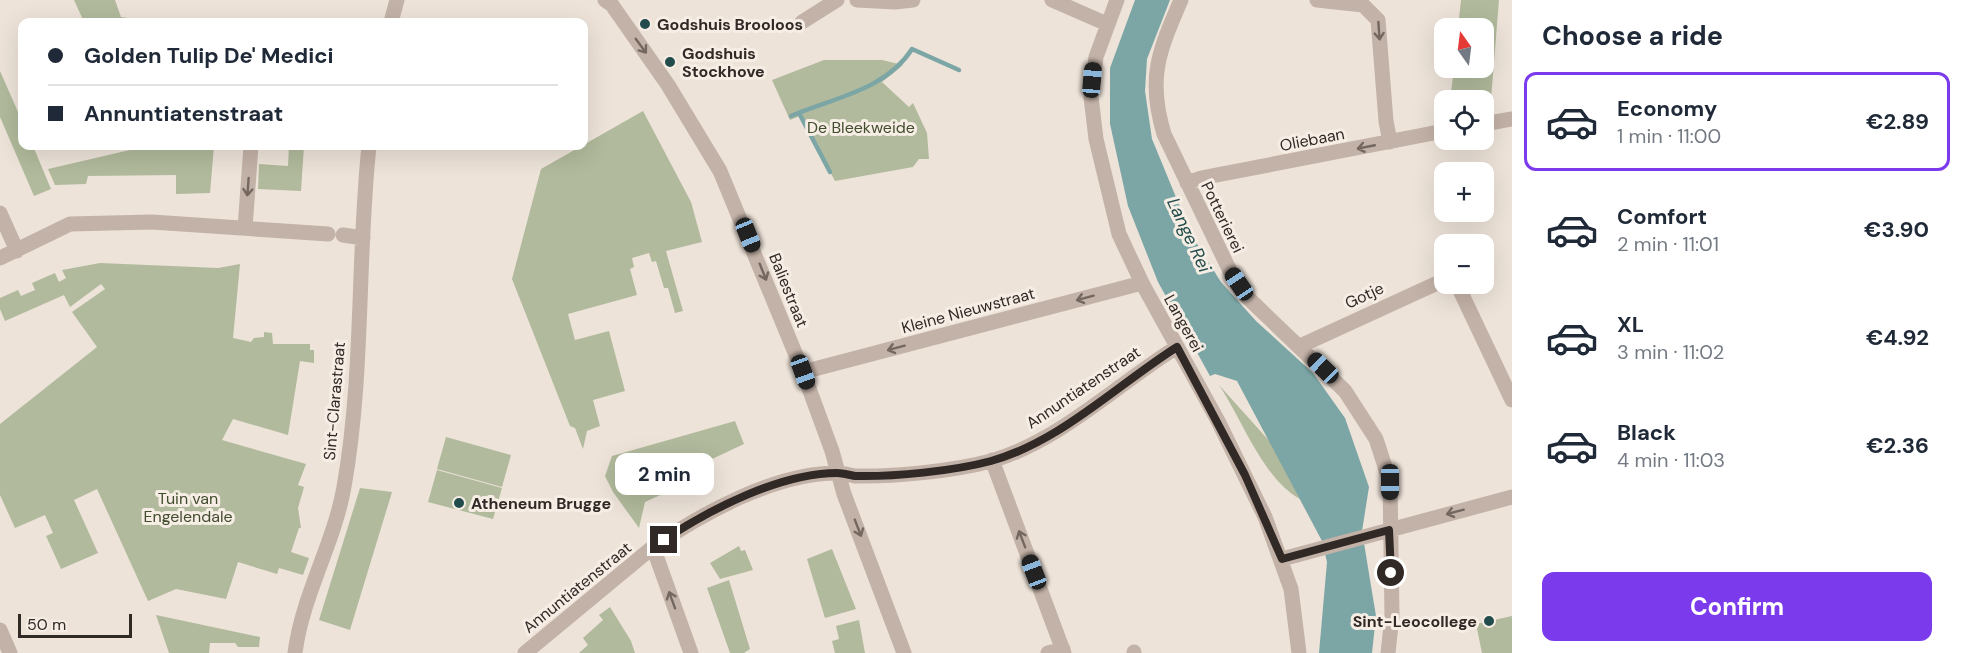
<!DOCTYPE html>
<meta charset="utf-8">
<style>
body{margin:0;font-family:"DM Sans",sans-serif;background:#f6f6f7;color:#1f2937;height:100vh;display:flex;flex-direction:column;font-size:22px;white-space:nowrap}
*{box-sizing:border-box;margin:0}
p{font-size:20px;color:#747a83}
.icon{flex:none;width:33px;height:33px;fill:none;stroke:currentColor;stroke-width:2;stroke-linecap:round;stroke-linejoin:round}
.map{position:relative;flex:1;overflow:hidden}
.drawer{display:flex;flex-direction:column;background:#fff;width:450px}
.drawer>*{flex:none}
.hud{position:absolute;left:18px;top:18px;width:570px;height:132px;border-radius:12px;box-shadow:0 6px 24px #0002;display:grid;align-content:center;height:132px;padding:0 30px;background:#fff}
.needle{width:39px;rotate:346deg}
.tools{position:absolute;left:1434px;top:18px;display:grid;gap:12px}
.tools a{display:grid;place-items:center;width:60px;height:60px;border-radius:12px;background:#fff;box-shadow:0 6px 24px #0002;font-size:30px}
.scale{position:absolute;left:18px;bottom:15px;width:114px;box-sizing:border-box;padding-left:6px;border:3px solid #312926;border-top:0;font-size:16px;line-height:21px;white-space:nowrap;color:#312926;-webkit-text-stroke:4px #f6ede5;paint-order:stroke}
.end{position:absolute;width:27px;height:27px;margin:-14px;border:8px solid #312926;background:#fff;box-shadow:0 0 0 3px #fff}
.from{border-radius:50%}
.bubble{position:absolute;height:42px;border-radius:12px;background:#fff;box-shadow:0 6px 24px #0002;font-size:20px;font-weight:700;line-height:42px;text-align:center}
.car{position:absolute;width:18px;height:36px;margin:-18px -9px;border-radius:8px;box-shadow:0 0 4px 2px #0007;background:linear-gradient(#222 24%,#8ab4d8 0 40%,#222 0 76%,#8ab4d8 0 86%,#222 0)}
.hud b{display:flex;align-items:center;gap:21px;height:57px;font-size:22px}
.hud b+b{border-top:2px solid #e0e1e3}
.hud i{width:15px;height:15px;background:#1f2937}
ul{padding:0;list-style:none}
li{display:flex;align-items:center;gap:18px;height:99px;margin:0 12px 9px;padding:0 18px;border:3px solid transparent;border-radius:12px}
li div{flex:1}
li b{display:block;font-size:22px}
li em{font-style:normal;font-weight:700}
li.active{border-color:#7c3aed}
li>.icon{width:54px;height:54px;stroke-width:1.5}
h2{padding:0 30px;font-size:27px;line-height:72px}
.action{display:flex;gap:12px;margin-top:auto;padding:12px 30px}
.action a{flex:1;height:69px;border-radius:12px;background:#7c3aed;color:#fff;font-size:24px;font-weight:700;line-height:69px;text-align:center}
main{display:flex;flex:1;min-height:0}
.map>svg:first-child{display:block}
.green{fill:#b1ba9c}
.water{fill:#7ca6a6}
.lines{fill:none;stroke-linecap:round;stroke-linejoin:round}
.stream{stroke:#7ca6a6;stroke-width:4.5}
.street{stroke:#c3b2a7;stroke-width:15}
.oneway{stroke:#736760}
.route{stroke:#312926;stroke-width:8}
.poi-dot{fill:#224c4c;stroke:#f6ede5;stroke-width:2}
.labels{text-anchor:middle;stroke-width:6;stroke-linejoin:round;paint-order:stroke}
.poi-label{font-size:16px;font-weight:bold;fill:#312926;stroke:#f6ede5;text-anchor:start}
.park-label{font-size:16px;fill:#424c2e;stroke:#f6ede5}
.street-label{font-size:16px;fill:#312926;stroke:#f6ede5}
.water-label{font-size:18px;font-style:italic;fill:#224c4c;stroke:#f6ede5}
</style>
<main>
<div class="map">
<svg width="1512" height="653" viewBox="0 0 1512 653">
<rect width="100%" height="100%" fill="#ede3d9"/>
<path class="green" d="M74,0H115L121,17L157,22H84Z
M1461,0H1499L1491,99L1450,100L1454,68H1484V28H1458Z
M824,60H882L903,65L882,82L909,107L913,103L927,133L929,159H919L913,167L835,181L800,116L790,120L772,80Z
M0,71L22,121V146H33L51,189L34,196L0,117Z
M643,111L691,202L702,242L666,251L683,311L675,313L668,288H664L656,261L652,262L649,253L632,258L634,267L630,269L637,295L568,314L575,340L609,331L625,391L593,400L600,426L587,431L583,449L575,428L570,426L512,279L541,169Z
M147,146H214L210,193L176,194V175L88,176L86,184L55,185L48,169Z
M289,146H304L301,191L258,189L259,164L288,166Z
M100,263L218,268L240,264L233,338L251,342L254,338L264,337V332L272,333L273,344H310V350H314V363L300,361L288,435L233,419L222,440L306,464L298,485L304,487L298,508L301,528H299L291,552L309,558L303,575L279,568L277,574L238,562L226,599L176,589L148,601L97,489L74,500L98,553L61,569L46,536L53,533L45,515L15,528L0,495V424L97,347L72,312L105,289L101,284L70,307L64,295L5,321L0,309V298L18,290L21,296L35,290L32,283L55,273L59,282L66,278L62,270Z
M1219,385L1272,444L1300,499C1263,479 1242,419 1219,385Z
M735,421L744,444L663,482L667,492L645,502L639,528L613,492L605,476L612,456Z
M446,437L511,455L502,487L437,469Z
M437,470L502,488L493,519L428,502Z
M360,488L392,492L350,630L319,620Z
M739,546L741,551L745,550L753,570L720,579L710,563Z
M832,549L856,609L825,618L807,559Z
M729,580L750,649L744,653H730L707,588Z
M610,607L631,641L635,653H579L588,645L583,638L603,620L599,615Z
M156,615L260,637L259,647H238L235,643H210L209,653H169Z
M1512,616V653H1482L1476,624Z
M859,620L865,653H835L832,641L839,639L836,626Z"/>
<path class="water" d="M1135,0H1170L1147,59L1145,91L1152,139L1192,236L1221,282L1256,321L1313,373L1345,418L1369,487L1362,531L1376,616L1372,653H1319L1327,562L1322,541L1237,381L1215,374L1210,376L1158,282L1128,206L1110,124V68Z"/>
<g class="lines">
<path class="stream" d="M799,113L830,172
M791,116C833,98 886,90 912,49L959,70"/>
<path class="street" d="M605,0L612,5L668,85L720,171L803,372L832,451L844,494L904,653
M857,0L895,2L913,0
M1052,0L1107,24
M1117,0L1096,57L1091,97L1096,139L1119,234L1142,283L1218,421L1265,517L1291,589L1299,653
M1181,0C1159,51 1147,78 1164,134L1231,273L1246,296L1345,391L1376,439L1390,482L1392,616L1388,653
M1317,0L1363,5L1378,20L1386,121L1390,142
M391,22L397,0
M802,22L837,0
M1484,124L1512,119
M1187,183L1201,178L1444,131
M0,213L17,251
M245,228L251,146
M343,235L363,238
M0,258L70,224L152,222L328,234
M1457,284L1512,400
M1300,346L1444,280
M803,372L1142,283
M992,460L1064,653
M653,547L691,653
M1282,559L1512,497
M0,630L10,653
M1134,652V653
M295,653C302,596 334,544 344,487C364,374 357,259 369,146
M525,653L653,547C703,513 775,473 837,473C843,473 849,475 855,476C893,477 954,471 991,461C1060,441 1116,385 1177,347
M1048,653L1063,649"/>
</g>
<defs><path id="oneway-shaft" d="M-6 0H5M1.5-3L5.5 0L1.5 3" fill="none" stroke-width="1.6" stroke-linecap="round" stroke-linejoin="round" transform="scale(1.5)"/></defs>
<g class="oneway">
<use href="#oneway-shaft" transform="translate(1379 31) rotate(86)"/>
<use href="#oneway-shaft" transform="translate(641 46) rotate(54)"/>
<use href="#oneway-shaft" transform="translate(1366 147) rotate(169)"/>
<use href="#oneway-shaft" transform="translate(248 187) rotate(94)"/>
<use href="#oneway-shaft" transform="translate(763 272) rotate(68)"/>
<use href="#oneway-shaft" transform="translate(1085 298) rotate(165)"/>
<use href="#oneway-shaft" transform="translate(896 348) rotate(165)"/>
<use href="#oneway-shaft" transform="translate(1455 512) rotate(165)"/>
<use href="#oneway-shaft" transform="translate(858 528) rotate(69)"/>
<use href="#oneway-shaft" transform="translate(1022 539) rotate(-111)"/>
<use href="#oneway-shaft" transform="translate(672 600) rotate(-110)"/>
</g>
<g class="lines">
<path class="route" d="M664,540C710,509 781,473 837,473C843,473 849,475 855,476C893,477 954,471 991,461C1060,442 1117,385 1177,347L1245,475L1282,559L1389,530L1391,573"/>
</g>
<g class="poi-dot">
<circle cx="645" cy="24" r="6"/>
<circle cx="670" cy="62" r="6"/>
<circle cx="459" cy="503" r="6"/>
<circle cx="1489" cy="621" r="6"/>
</g>
<g class="labels">
<g class="poi-label">
<text x="657" y="30">Godshuis Brooloos</text>
<text x="682" y="59">Godshuis<tspan x="682" dy="18">Stockhove</tspan></text>
<text x="471" y="509">Atheneum Brugge</text>
<text x="1477" y="627" text-anchor="end">Sint-Leocollege</text>
</g>
<g class="park-label">
<text x="861" y="133">De Bleekweide</text>
<text x="188" y="504">Tuin van<tspan x="188" dy="18">Engelendale</tspan></text>
</g>
<g class="street-label">
<text transform="translate(1312 139) rotate(-11)" y="6">Oliebaan</text>
<text transform="translate(1223 217) rotate(64)" y="6">Potterierei</text>
<text transform="translate(789 290) rotate(68)" y="6">Baliestraat</text>
<text transform="translate(1364 295) rotate(-25)" y="6">Gotje</text>
<text transform="translate(968 310) rotate(-15)" y="6">Kleine Nieuwstraat</text>
<text transform="translate(1184 323) rotate(61)" y="6">Langerei</text>
<text transform="translate(1083 387) rotate(-34)" y="6">Annuntiatenstraat</text>
<text transform="translate(334 401) rotate(-85)" y="6">Sint-Clarastraat</text>
<text transform="translate(577 587) rotate(-39)" y="6">Annuntiatenstraat</text>
</g>
<g class="water-label">
<text transform="translate(1189 235) rotate(65)" y="6">Lange Rei</text>
</g>
</g>
</svg>
<div class="tools">
<a><svg class="needle" viewBox="-14 -14 28 28"><path d="M0-13l5 13h-10z" fill="#e53935"/><path d="M0 13l5-13h-10z" fill="#747a83"/></svg></a>
<a><svg class="icon" aria-label="locate" viewBox="0 0 24 24"><circle cx="12" cy="12" r="6"/><path d="M12 2v4M12 18v4M2 12h4M18 12h4"/></svg></a>
<a>+</a>
<a>−</a>
</div>
<div class="scale">50 m</div>
<i class="end from" style="left:1391px;top:573px"></i>
<i class="end" style="left:664px;top:540px"></i>
<div class="bubble" style="left:615px;top:453px;width:99px">2 min</div>
<i class="car" style="left:1092px;top:80px;rotate:5deg"></i>
<i class="car" style="left:748px;top:235px;rotate:158deg"></i>
<i class="car" style="left:1239px;top:284px;rotate:326deg"></i>
<i class="car" style="left:1323px;top:368px;rotate:314deg"></i>
<i class="car" style="left:803px;top:372px;rotate:160deg"></i>
<i class="car" style="left:1390px;top:482px;rotate:180deg"></i>
<i class="car" style="left:1034px;top:572px;rotate:339deg"></i>
<div class="hud">
<b><i class="from"></i>Golden Tulip De' Medici</b>
<b><i></i>Annuntiatenstraat</b>
</div>
</div>
<section class="drawer">
<h2>Choose a ride</h2>
<ul>
<li class="active"><svg class="icon" aria-label="car" viewBox="0 0 24 24"><path d="M5 17H2v-5l4-1 3-4h7l3 4 3 1v5h-3M9 17h6M6 11h13"/><circle cx="7" cy="17" r="2"/><circle cx="17" cy="17" r="2"/></svg><div><b>Economy</b><p>1 min · 11:00</p></div><em>€2.89</em></li>
<li><svg class="icon" aria-label="car" viewBox="0 0 24 24"><path d="M5 17H2v-5l4-1 3-4h7l3 4 3 1v5h-3M9 17h6M6 11h13"/><circle cx="7" cy="17" r="2"/><circle cx="17" cy="17" r="2"/></svg><div><b>Comfort</b><p>2 min · 11:01</p></div><em>€3.90</em></li>
<li><svg class="icon" aria-label="car" viewBox="0 0 24 24"><path d="M5 17H2v-5l4-1 3-4h7l3 4 3 1v5h-3M9 17h6M6 11h13"/><circle cx="7" cy="17" r="2"/><circle cx="17" cy="17" r="2"/></svg><div><b>XL</b><p>3 min · 11:02</p></div><em>€4.92</em></li>
<li><svg class="icon" aria-label="car" viewBox="0 0 24 24"><path d="M5 17H2v-5l4-1 3-4h7l3 4 3 1v5h-3M9 17h6M6 11h13"/><circle cx="7" cy="17" r="2"/><circle cx="17" cy="17" r="2"/></svg><div><b>Black</b><p>4 min · 11:03</p></div><em>€2.36</em></li>
</ul>
<div class="action"><a>Confirm</a></div>
</section>
</main>
